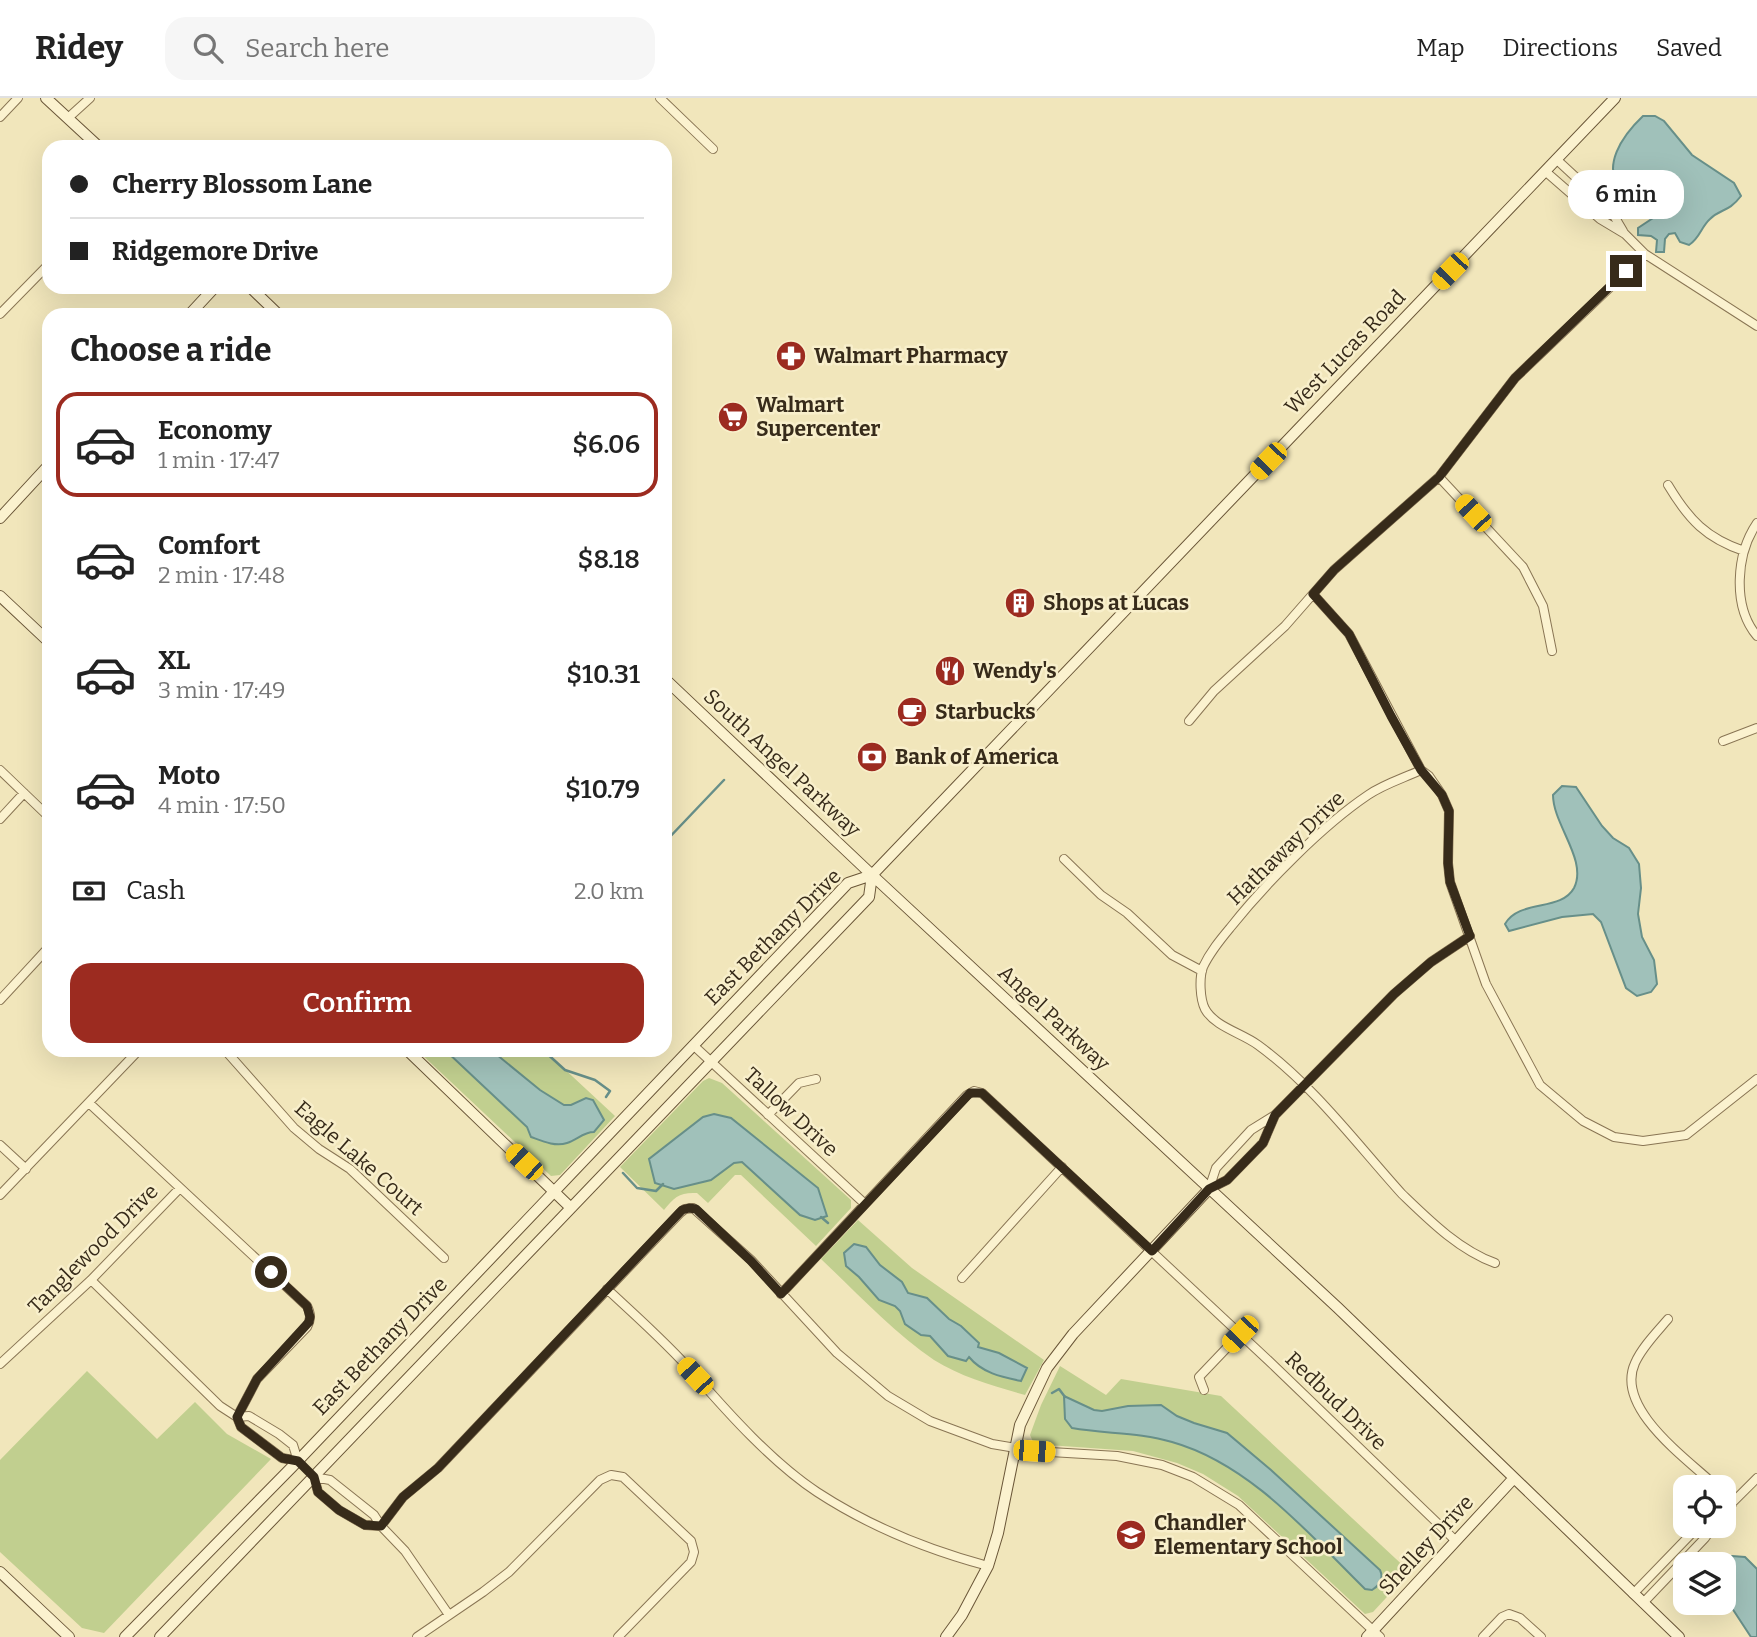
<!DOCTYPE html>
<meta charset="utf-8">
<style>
body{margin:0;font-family:Bitter,serif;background:#f6f6f6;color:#222;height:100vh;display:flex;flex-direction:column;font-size:26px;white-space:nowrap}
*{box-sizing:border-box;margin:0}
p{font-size:23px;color:#767676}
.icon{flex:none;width:38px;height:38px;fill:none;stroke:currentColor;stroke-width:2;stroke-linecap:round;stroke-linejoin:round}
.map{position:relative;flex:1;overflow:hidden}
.drawer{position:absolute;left:42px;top:210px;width:630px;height:749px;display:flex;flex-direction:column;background:#fff;border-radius:21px;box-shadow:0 7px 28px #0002}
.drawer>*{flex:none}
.guide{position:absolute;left:42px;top:42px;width:630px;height:154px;border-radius:21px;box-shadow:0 7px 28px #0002;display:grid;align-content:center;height:154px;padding:0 28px;background:#fff}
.buttons{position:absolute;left:1673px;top:1377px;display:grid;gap:14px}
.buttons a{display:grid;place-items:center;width:63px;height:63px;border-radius:14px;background:#fff;box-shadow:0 7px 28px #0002;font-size:35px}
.end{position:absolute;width:32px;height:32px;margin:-16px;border:9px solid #372b1a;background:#fff;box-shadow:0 0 0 4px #fff}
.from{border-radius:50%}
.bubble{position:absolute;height:49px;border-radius:21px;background:#fff;box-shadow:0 7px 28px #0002;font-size:23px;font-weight:600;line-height:49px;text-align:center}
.car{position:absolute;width:21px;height:42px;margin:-21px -10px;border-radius:9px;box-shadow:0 0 5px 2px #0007;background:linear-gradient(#f5c518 24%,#345 0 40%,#f5c518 0 76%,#345 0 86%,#f5c518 0)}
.guide b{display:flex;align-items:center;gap:24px;height:66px;font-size:26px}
.guide b+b{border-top:2px solid #e0e0e0}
.guide i{width:18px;height:18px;background:#222}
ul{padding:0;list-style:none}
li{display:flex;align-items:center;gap:21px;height:105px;margin:0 14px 10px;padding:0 14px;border:4px solid transparent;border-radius:21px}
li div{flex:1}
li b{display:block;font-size:26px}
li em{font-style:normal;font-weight:600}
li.active{border-color:#9c2b20}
li>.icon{width:63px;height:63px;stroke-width:1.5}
h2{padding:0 28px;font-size:32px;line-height:84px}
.pay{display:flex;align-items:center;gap:18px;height:77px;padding:0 28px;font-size:26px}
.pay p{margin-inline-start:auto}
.action{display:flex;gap:14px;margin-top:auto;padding:14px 28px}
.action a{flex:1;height:80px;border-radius:21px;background:#9c2b20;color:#fff;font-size:28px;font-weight:600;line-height:80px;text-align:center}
header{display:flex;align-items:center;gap:42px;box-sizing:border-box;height:98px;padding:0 35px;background:#fff;border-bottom:2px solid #e0e0e0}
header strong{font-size:33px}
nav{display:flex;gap:38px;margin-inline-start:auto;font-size:24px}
.search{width:490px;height:63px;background:#f6f6f6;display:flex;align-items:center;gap:18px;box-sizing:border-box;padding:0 24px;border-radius:21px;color:#767676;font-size:26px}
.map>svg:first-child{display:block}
.green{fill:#c1cf8f}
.water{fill:#a0c1ba;stroke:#678f89;stroke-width:2}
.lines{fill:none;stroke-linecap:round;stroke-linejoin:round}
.stream{stroke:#678f89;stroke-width:2.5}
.street-casing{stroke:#897554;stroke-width:10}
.secondary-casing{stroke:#6a5638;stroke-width:12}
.street{stroke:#fbf2cf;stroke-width:8}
.secondary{stroke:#fbf2cf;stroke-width:10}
.route{stroke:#372b1a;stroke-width:9}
.labels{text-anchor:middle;stroke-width:5;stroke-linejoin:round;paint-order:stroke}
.street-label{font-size:21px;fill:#372b1a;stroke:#f8efcb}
.poi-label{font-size:21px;font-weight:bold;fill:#372b1a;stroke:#f8efcb;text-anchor:start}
</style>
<header>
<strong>Ridey</strong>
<div class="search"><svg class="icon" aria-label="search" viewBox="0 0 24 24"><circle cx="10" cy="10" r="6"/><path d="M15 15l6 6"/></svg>Search here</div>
<nav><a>Map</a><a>Directions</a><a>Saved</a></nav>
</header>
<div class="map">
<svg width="1757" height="1539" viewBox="0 0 1757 1539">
<rect width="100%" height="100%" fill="#f1e6bb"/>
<path class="green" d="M417,952H544L615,1018L560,1077L551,1078Z
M709,980L722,985L851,1102V1110L816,1148L741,1077H735L708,1105L697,1095C680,1094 674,1099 664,1112L620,1069L703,983Z
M858,1122L912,1170L1044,1262L1025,1297C994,1288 961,1279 934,1262C893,1234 857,1195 821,1161Z
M1060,1268L1106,1297L1121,1281L1221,1298L1410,1474L1373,1514L1365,1516L1238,1398L1203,1376L1177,1365L1133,1353L1034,1346L1030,1337L1041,1307Z
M87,1273L157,1341L195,1304L227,1336L271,1361L104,1535L82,1530L0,1454V1362Z"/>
<path class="water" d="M1643,18H1655L1664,23L1692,57L1734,85L1741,98C1728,115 1721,110 1710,121C1701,129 1700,140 1689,147L1680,144L1675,135L1669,136L1665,141L1664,154H1656L1657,142L1651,138L1638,137V130L1653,120L1658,113C1648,108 1632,103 1624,95C1598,70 1624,36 1643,18Z
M1562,688L1576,689L1602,728L1613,740L1629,750L1639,766L1641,790L1638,816L1642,839L1654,862L1657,886L1651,894L1637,898L1626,890L1601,824L1593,816L1562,819L1509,833L1505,826C1519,801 1561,814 1574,790C1588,762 1553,727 1553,697Z
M445,952H491L540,992L564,1007H571L586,1000L593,1002L604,1022L594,1034C583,1034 577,1042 567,1045C555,1049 542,1043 531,1039L527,1029Z
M714,1016L731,1020L818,1090L827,1118L815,1122L800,1117L742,1064L734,1065L711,1082L674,1091L655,1085L649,1061L703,1019Z
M854,1146L866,1149L880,1167L902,1184L908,1195L927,1200L949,1221L961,1228L979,1245L978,1249L999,1255L1027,1270L1021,1283C1002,1279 982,1275 969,1259L966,1263L948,1258L930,1238L921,1237L905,1226L900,1213L895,1208L879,1202L859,1179L846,1168L844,1155Z
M1064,1298L1094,1312L1102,1313L1128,1308L1161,1307L1177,1318L1194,1325L1227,1335L1271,1372L1380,1472C1384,1481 1380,1487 1372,1492L1365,1491C1309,1436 1250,1366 1172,1344C1139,1334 1105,1336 1072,1330L1065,1321Z
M1732,1458L1745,1459L1757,1471V1539H1751L1728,1504L1724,1502V1467Z"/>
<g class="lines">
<path class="stream" d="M665,744L724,682
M543,952L565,972L595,982L610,993L606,999
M623,1075L637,1090L656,1093L663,1086
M821,1119L828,1125
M1052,1295L1059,1291L1065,1299"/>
<g class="street-casing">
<path id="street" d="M660,0L713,51
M0,19L18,0
M68,20L90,0
M1556,61L1610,111L1623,133
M1545,73L1600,121L1625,136L1645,156L1757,228
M0,216L49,166
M1439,379L1523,469L1543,508L1552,553
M1668,387C1689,422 1706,440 1744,453
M1757,425C1736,456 1732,508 1757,538
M1313,496L1349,536L1421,672L1429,678L1442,697L1449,713L1448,765L1450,784L1486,886L1540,987L1583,1023L1614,1039L1643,1043L1686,1037L1757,981
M1189,623L1214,593L1285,528L1334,472L1439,379L1515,280L1645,156
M1723,643L1757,630
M0,672L49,719
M1421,672C1404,680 1384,686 1368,697C1322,728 1265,786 1230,830C1220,842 1210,854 1203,869C1199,880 1200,901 1205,911C1215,929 1242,935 1258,947C1313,987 1356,1045 1402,1096C1429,1122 1459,1152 1495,1165
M0,721L24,695
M1064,761L1101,797L1127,815L1172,857L1202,873
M0,902L49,849
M693,947L865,1106
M225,952L294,1030L319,1051L350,1071L444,1160
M89,1005L307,1208C311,1216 311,1221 307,1229L257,1281L237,1319
M768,1017L799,985L816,981
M1275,1017L1394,896L1431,864L1470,838
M1275,1017L1263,1045L1227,1082L1209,1091L1216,1070L1251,1032Z
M0,1047L26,1071
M0,1097L139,952
M962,1180L1062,1069
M91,1182L220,1308L237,1319L241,1329L282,1360L298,1363L293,1347L279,1336L249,1318L237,1319
M607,1191C637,1219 668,1246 695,1277C729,1316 773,1365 817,1394C869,1428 928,1452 988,1468
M781,1196L967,997L974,993L982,995L1269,1263L1456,1443
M1668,1221C1657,1234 1642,1249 1635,1265C1614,1311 1689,1362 1718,1390
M0,1266L91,1182L180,1090
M1204,1292L1199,1279L1240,1236
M1724,1397L1732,1406
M1724,1413L1757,1380
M381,1428L403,1399L438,1370L680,1115L685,1111L693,1110L751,1162L837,1255L888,1298L930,1323L992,1346L1034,1353L1117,1358L1162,1367L1193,1379L1239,1407L1380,1539
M381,1428L365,1427L339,1412L318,1394L314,1379L330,1382L374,1417L381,1428L405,1453L449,1517
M1633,1496L1694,1433L1702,1428
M1643,1505L1705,1440L1713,1428
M417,1539L483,1494L509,1474L600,1382L611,1377L623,1379L691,1443L694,1454L691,1464L618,1539
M1483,1539L1502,1519L1509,1516L1520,1520L1541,1539"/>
</g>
<g class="secondary-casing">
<path id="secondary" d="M46,0L99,49
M250,189L279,217
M189,217L215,189
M0,420L49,367
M0,498L49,544
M665,581L872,777L1338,1210L1679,1539
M407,952L571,1110
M0,1474L69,1539
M125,1539L292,1369L848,785L872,777L1615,0
M160,1539L869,799L872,777
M946,1539L962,1517L988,1468L998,1435L1020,1327L1047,1270L1073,1236L1209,1091
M1367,1539L1514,1380"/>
</g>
<use href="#street" class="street"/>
<use href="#secondary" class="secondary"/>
</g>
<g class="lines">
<path class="route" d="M271,1174L307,1208L310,1219L309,1224L257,1281L237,1319L241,1329L282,1360L298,1363L314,1379L318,1394L339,1412L365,1427L381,1428L403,1399L438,1370L682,1112L689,1110L696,1111L751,1163L781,1196L970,995H982L1152,1153L1209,1091L1227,1082L1263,1045L1275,1017L1394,896L1431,864L1470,838L1450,784L1448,765L1449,713L1442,697L1421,672L1391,618L1349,536L1313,496L1334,472L1439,379L1515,280L1626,173"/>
</g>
<defs>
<g id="pharmacy-disc" transform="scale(1.575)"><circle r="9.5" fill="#9c2b20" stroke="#f8efcb"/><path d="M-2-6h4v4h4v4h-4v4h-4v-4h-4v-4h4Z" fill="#fff"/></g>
<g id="supermarket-disc" transform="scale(1.575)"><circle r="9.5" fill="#9c2b20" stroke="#f8efcb"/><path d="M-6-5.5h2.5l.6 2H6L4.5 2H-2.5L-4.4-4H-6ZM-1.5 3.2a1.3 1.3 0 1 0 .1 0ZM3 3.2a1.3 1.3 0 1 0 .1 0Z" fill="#fff"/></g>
<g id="building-disc" transform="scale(1.575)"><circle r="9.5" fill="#9c2b20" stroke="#f8efcb"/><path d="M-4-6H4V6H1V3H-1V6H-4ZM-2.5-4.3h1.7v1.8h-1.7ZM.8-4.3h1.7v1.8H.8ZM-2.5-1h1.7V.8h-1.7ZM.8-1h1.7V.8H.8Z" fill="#fff"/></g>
<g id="restaurant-disc" transform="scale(1.575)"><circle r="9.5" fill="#9c2b20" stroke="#f8efcb"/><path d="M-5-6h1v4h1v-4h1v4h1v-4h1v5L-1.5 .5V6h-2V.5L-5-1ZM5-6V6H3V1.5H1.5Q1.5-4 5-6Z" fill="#fff"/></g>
<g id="cafe-disc" transform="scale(1.575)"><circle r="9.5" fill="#9c2b20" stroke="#f8efcb"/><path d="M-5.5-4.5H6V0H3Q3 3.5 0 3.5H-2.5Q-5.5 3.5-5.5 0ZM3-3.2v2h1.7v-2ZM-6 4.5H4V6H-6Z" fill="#fff"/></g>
<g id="bank-disc" transform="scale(1.575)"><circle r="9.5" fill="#9c2b20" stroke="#f8efcb"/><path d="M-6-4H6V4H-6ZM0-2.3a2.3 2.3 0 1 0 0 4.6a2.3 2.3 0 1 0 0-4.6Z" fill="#fff"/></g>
<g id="school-disc" transform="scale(1.575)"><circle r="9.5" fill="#9c2b20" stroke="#f8efcb"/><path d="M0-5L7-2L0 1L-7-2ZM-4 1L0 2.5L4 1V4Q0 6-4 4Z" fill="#fff"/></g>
</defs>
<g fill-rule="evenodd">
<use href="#pharmacy-disc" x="791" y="258"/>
<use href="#supermarket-disc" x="733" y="319"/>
<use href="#building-disc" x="1020" y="505"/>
<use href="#restaurant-disc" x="950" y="573"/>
<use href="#cafe-disc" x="912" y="614"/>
<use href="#bank-disc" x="872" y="659"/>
<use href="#school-disc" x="1131" y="1437"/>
</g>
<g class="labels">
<g class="street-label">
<text transform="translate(1345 254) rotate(-46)" y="7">West Lucas Road</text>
<text transform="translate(782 665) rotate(43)" y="7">South Angel Parkway</text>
<text transform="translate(1286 750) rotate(-44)" y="7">Hathaway Drive</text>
<text transform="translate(773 839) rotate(-45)" y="7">East Bethany Drive</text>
<text transform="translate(1054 920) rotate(43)" y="7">Angel Parkway</text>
<text transform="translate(791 1014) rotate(43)" y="7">Tallow Drive</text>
<text transform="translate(359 1060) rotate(41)" y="7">Eagle Lake Court</text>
<text transform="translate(93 1151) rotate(-45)" y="7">Tanglewood Drive</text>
<text transform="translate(380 1248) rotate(-46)" y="7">East Bethany Drive</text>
<text transform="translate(1336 1303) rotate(44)" y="7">Redbud Drive</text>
<text transform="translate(1426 1447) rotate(-47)" y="7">Shelley Drive</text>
</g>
<g class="poi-label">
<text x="814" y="265">Walmart Pharmacy</text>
<text x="756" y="314">Walmart<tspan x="756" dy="24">Supercenter</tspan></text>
<text x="1043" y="512">Shops at Lucas</text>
<text x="973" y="580">Wendy's</text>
<text x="935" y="621">Starbucks</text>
<text x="895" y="666">Bank of America</text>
<text x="1154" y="1432">Chandler<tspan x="1154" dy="24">Elementary School</tspan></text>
</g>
</g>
</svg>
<div class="buttons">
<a><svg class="icon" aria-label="locate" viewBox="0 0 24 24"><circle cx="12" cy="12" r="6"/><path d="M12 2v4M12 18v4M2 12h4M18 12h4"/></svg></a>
<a><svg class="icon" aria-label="layers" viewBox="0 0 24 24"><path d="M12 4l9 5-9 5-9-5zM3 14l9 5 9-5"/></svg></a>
</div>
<i class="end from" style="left:271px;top:1174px"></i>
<i class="end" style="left:1626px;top:173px"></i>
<div class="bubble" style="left:1568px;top:72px;width:116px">6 min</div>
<i class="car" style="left:1450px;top:173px;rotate:224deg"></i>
<i class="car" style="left:1268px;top:363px;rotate:224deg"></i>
<i class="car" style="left:1473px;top:415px;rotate:317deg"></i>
<i class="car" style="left:524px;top:1064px;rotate:313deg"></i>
<i class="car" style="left:1240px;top:1236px;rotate:224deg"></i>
<i class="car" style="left:695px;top:1278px;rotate:317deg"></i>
<i class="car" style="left:1034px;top:1353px;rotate:94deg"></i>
<div class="guide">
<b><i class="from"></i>Cherry Blossom Lane</b>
<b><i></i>Ridgemore Drive</b>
</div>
<section class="drawer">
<h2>Choose a ride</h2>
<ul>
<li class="active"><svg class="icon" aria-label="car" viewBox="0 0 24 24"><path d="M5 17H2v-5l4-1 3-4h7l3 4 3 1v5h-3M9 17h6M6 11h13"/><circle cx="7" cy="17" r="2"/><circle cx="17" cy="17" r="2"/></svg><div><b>Economy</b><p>1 min · 17:47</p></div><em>$6.06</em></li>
<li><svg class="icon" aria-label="car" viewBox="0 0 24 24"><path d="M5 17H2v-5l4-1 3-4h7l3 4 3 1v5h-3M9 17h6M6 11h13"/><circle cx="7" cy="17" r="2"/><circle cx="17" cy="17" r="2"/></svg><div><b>Comfort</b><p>2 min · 17:48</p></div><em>$8.18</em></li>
<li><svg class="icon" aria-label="car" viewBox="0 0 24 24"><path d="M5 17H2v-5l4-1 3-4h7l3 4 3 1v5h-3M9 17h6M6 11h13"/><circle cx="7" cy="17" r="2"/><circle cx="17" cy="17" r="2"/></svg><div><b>XL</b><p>3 min · 17:49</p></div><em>$10.31</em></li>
<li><svg class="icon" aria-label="car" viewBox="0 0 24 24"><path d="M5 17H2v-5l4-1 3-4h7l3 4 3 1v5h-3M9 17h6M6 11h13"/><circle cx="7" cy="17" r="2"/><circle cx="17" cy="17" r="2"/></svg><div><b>Moto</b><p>4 min · 17:50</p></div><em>$10.79</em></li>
</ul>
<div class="pay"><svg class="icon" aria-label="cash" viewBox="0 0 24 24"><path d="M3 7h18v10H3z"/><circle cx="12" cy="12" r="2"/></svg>Cash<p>2.0 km</p></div>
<div class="action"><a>Confirm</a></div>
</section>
</div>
